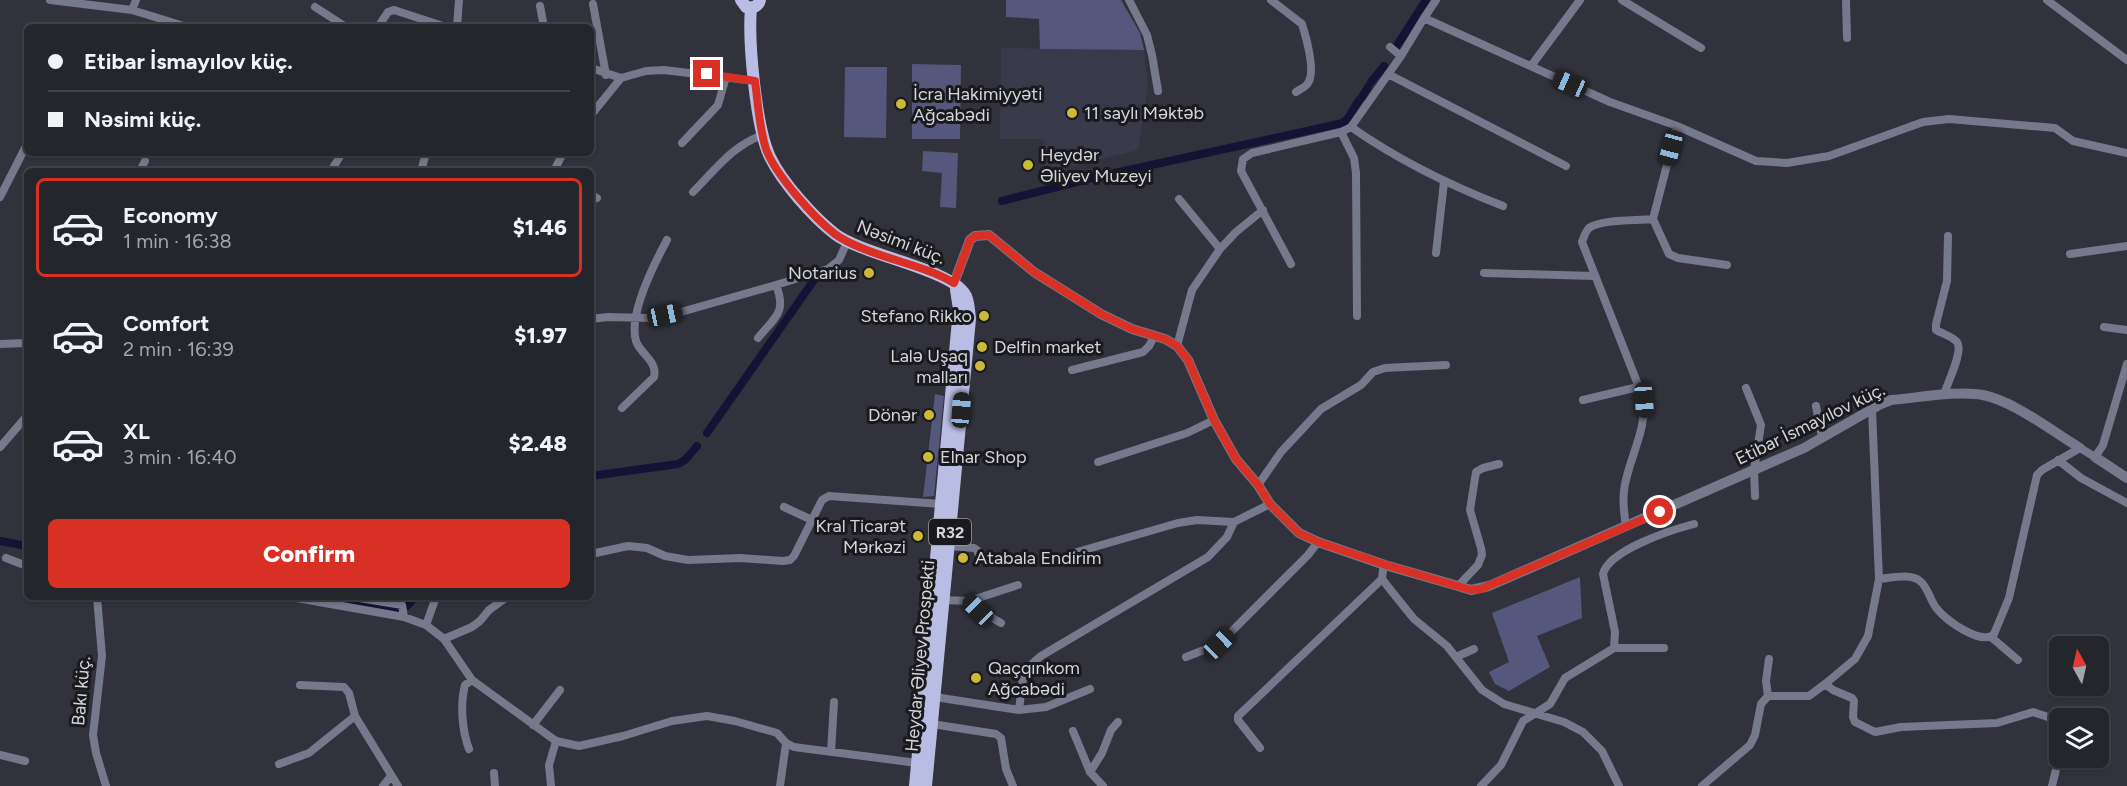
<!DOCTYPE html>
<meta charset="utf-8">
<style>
body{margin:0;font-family:Figtree,sans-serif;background:#313238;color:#f1f3f6;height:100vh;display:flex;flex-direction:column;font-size:22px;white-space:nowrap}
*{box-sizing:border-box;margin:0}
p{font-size:20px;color:#a3a5a9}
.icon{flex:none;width:33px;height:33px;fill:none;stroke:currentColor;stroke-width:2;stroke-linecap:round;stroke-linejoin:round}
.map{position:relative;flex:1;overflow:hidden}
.panel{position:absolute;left:24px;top:168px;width:570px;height:432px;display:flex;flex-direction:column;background:#25262c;border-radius:9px;box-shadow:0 2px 4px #0004,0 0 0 2px #424348}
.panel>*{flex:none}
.banner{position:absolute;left:24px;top:24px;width:570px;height:132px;border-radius:9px;box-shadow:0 2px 4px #0004,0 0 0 2px #424348;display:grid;align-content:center;height:132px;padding:0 24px;background:#25262c}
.needle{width:39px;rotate:352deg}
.buttons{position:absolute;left:2049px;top:636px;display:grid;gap:12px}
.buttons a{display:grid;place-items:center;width:60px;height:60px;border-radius:9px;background:#25262c;box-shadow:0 2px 4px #0004,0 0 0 2px #424348;font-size:30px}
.end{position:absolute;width:27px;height:27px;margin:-14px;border:8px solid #d93025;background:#fff;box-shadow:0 0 0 3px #fff}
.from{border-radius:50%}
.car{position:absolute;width:18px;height:36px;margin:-18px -9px;border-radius:8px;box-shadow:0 0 4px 2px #0007;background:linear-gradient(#222 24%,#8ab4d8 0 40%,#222 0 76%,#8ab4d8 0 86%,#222 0)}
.banner b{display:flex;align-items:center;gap:21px;height:57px;font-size:22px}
.banner b+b{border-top:2px solid #424348}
.banner i{width:15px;height:15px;background:#f1f3f6}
ul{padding:10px 0 0;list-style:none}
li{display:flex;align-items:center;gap:18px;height:99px;margin:0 12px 9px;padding:0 12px;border:3px solid transparent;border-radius:9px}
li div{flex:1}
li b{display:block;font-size:22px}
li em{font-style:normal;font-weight:800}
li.current{border-color:#d93025}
li>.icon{width:54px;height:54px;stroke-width:1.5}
.button{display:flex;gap:12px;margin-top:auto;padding:12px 24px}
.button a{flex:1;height:69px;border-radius:9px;background:#d93025;color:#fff;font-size:24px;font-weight:800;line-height:69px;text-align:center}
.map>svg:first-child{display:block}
.built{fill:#393a49}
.green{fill:#55577c}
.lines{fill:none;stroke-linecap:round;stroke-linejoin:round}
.canal{stroke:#141235;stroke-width:8}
.minor{stroke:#76788b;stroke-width:8}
.tertiary{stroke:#76788b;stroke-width:10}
.primary{stroke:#b9bce3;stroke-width:12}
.route{stroke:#d93025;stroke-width:8}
.poi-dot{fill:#cbba39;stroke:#1a1a1e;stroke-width:2}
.labels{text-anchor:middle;stroke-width:6;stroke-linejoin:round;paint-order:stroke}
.shield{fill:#1a1a1e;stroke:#9d9ea2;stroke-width:1.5}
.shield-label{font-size:16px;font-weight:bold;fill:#d5d6db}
.poi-label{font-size:18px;fill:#d5d6db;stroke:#1a1a1e;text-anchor:start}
.street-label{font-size:18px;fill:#d5d6db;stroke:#1a1a1e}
</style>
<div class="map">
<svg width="2127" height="786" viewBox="0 0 2127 786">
<rect width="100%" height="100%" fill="#31323b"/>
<path class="built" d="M1001,48L1144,50L1148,87L1138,150L1045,173L1044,139H1000Z"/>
<path class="green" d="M1006,0H1121L1140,33L1144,50L1040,49L1039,19L1006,17Z
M912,64L961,65L960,139H912Z
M845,67H887L886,138L844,137Z
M923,151L958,153L956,208L940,207L942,173L922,171Z
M935,394L944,396L934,496L923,497Z
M1580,577L1582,618L1537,636L1550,667L1509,691L1495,684L1489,672L1509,662L1492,613Z"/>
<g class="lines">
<path class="canal" d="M1396,47L1426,0
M1371,82L1384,66
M1362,97L1368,87
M1101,176L1343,123L1348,118L1359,100
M1002,201L1100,176
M707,433L814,280
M591,476L678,464L685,460L697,446
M0,541L27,546
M328,597L397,609
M407,606L415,597"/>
<path class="minor" d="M50,0L132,10L187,27
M1129,0L1147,35L1152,55L1158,91
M1271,0L1302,24C1306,37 1316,71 1308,83C1306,87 1300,89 1296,92
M1622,0L1701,48
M1846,0L1847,38
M2047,0L2127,60
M593,4L606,75
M540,6L544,27
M315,7L346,27
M132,10L136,0
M1424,18L1436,0
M378,27L388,12L394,10L446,27
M457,27L459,0
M1390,47L1401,56
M1531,66L1580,0
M591,68L621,78L646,71L664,70L755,81
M1388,74L1566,166
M591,115L621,78
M1351,127C1398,160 1449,185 1503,206
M1341,132L1354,158L1356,173L1357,316
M682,143L718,105L726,77
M140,171L145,161
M331,171L342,153
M421,171L426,153
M554,171L563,153
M693,192C714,171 734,144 763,135
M591,195L597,198
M0,197L27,144
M1179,199L1220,249
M1653,219L1669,254L1678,258L1727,265
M1436,253L1444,182
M2070,254L2127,246
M1291,264L1241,171L1243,159L1252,153L1341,132L1351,127L1401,56L1424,18L1610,102L1677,126L1756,161L1787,163L1829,156L1923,122L1949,119L2055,128L2073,141L2127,153
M1484,273L1594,276
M591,319L608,317L649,318L681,312L776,285L828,269L839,260L847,242
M2104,327L2127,330
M758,338C775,317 787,313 776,285
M0,344L27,343
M1177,346L1192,290L1220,249L1236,232L1263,210
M1072,370L1143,352L1149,346L1154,337
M1746,388L1761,425L1754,470L1755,496
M1944,395C1947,383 1964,351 1957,342C1952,336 1943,334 1936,330V324L1947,281L1948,236
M1583,400L1638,387
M1816,406L1822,438
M622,408L654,377C658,361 640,354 636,341C628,314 654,264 667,240
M1872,409L1879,579
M0,447L27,416
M2058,460L2081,478L2127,503
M1098,462L1187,433L1214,420
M1258,485L1281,452L1321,409L1361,385L1373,372L1385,368L1446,365
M784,507L812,520
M1626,527C1624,512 1622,498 1625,484C1631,455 1646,430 1644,400L1582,242C1584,237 1585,232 1589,228C1601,219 1638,221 1653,219L1677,126
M948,546L974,548L977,550L980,559
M1077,552L1178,523L1197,520L1234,522L1270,504
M591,554L628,546L647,548L665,556L688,560L741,558L783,561L790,560L794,556L822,500L829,496L941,504
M6,558L27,566
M1385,565L1383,570L1382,579L1393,593L1414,619L1447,646L1482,690L1504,704L1564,722L1583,732L1602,751L1619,786
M1458,586L1478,565L1482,555L1481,548L1470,510L1476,472L1483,468L1499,464
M97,597L102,656L93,735L96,753L106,786
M291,597L404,617L426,625L444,639L472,680L556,741L579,746L623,736L672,721L707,716L735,721L777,733L786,743L794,747L917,763
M353,597L402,605L404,617
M943,600L969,601L1018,585
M969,601L978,610L1001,623
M426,625L436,597
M1991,637L2018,660
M444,639L472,627L480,621L489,610L507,597
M1614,648H1664
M1186,657L1219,644L1308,555L1318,542
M1456,657L1474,649
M1825,684L1833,690L1852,698L1854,701L1853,717L1855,722L1875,732L1901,727L1997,723L2033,712L2048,717L2060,729
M300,685L344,687L349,693L355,716L398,786
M1768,696L1766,681L1769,659
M935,697L1019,710L1046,707L1090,689
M1019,710C1023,683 1018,674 1041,656L1208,557L1227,537L1234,522
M932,724L996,734L1001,738L1006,769L1013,786
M533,725L560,690
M1073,731L1090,772L1103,786
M1260,748L1238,720V716L1382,579
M469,749C462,731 460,704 465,685L472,680
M831,752L834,702
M0,755L25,761
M279,764L309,753L355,716
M1090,772L1102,753L1111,730L1118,722
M494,773L495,786
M383,786L391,776
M551,786L549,765L556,741
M780,786L786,743
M1481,786L1501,765L1523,721L1550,704L1565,678L1614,648L1615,632L1603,574C1609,550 1671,530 1694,524
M1702,786L1750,745L1755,735L1761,704L1768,696H1809L1825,684L1855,659L1868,636L1879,579C1891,578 1910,573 1920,581C1929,588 1930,602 1938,610C1947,621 1982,646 1994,634L2009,598L2037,475L2042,470L2080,448L2095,457L2103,445L2127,364
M2052,786L2060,753"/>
<path class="tertiary" d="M954,283L970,240L975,236L989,235L1034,272L1101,314L1132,329L1165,339L1177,346L1188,360L1214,420L1236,459L1258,485L1270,504L1299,533L1318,542L1385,565L1458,586L1471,590L1489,586L1804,448L1881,404L1891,400C1917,398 1958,390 1983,395C2014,401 2053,432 2080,448
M2095,457L2127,478"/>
<path class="primary" d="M741,0L746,7C753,8 758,7 760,0
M751,8C748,41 756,128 770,157C782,182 813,217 835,234C864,256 953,269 966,296C969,303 969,311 970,319L926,786
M915,786L959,309L956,290"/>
</g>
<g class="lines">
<path class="route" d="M707,74L755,81C758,103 759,127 766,149C775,174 814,218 835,234C844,241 854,245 864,249C893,261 927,267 954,283L970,240L975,236L989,235L1034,272L1101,314L1132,329L1165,339L1177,346L1188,360L1214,420L1236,459L1258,485L1270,504L1299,533L1318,542L1386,565L1471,590L1481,589L1660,512"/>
</g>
<g class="poi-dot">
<circle cx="901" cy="104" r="6"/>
<circle cx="1072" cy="113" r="6"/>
<circle cx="1028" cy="165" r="6"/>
<circle cx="869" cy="273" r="6"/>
<circle cx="984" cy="316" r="6"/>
<circle cx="982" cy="347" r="6"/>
<circle cx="980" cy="366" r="6"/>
<circle cx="929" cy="415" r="6"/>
<circle cx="928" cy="457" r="6"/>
<circle cx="918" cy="536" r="6"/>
<circle cx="963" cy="558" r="6"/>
<circle cx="976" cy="678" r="6"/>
</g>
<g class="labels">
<rect class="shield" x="929" y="519" width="42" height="26" rx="4.5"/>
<g class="shield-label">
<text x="950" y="538">R32</text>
</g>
<g class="poi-label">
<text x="913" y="100">İcra Hakimiyyəti<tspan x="913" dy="21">Ağcabədi</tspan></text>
<text x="1084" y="119">11 saylı Məktəb</text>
<text x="1040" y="161">Heydər<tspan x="1040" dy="21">Əliyev Muzeyi</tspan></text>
<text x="857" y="279" text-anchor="end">Notarius</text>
<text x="972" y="322" text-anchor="end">Stefano Rikko</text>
<text x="994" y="353">Delfin market</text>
<text x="968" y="362" text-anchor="end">Lalə Uşaq<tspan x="968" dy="21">malları</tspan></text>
<text x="917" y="421" text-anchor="end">Dönər</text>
<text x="940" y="463">Elnar Shop</text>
<text x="906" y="532" text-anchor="end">Kral Ticarət<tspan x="906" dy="21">Mərkəzi</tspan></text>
<text x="975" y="564">Atabala Endirim</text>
<text x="988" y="674">Qaçqınkom<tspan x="988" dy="21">Ağcabədi</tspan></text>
</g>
<g class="street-label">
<text transform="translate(901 242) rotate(21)" y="6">Nəsimi küç.</text>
<text transform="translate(1810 424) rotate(-26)" y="6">Etibar İsmayılov küç.</text>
<text transform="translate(920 656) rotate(-85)" y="6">Heydar Əliyev Prospekti</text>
<text transform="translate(81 691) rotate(-85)" y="6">Bakı küç.</text>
</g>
</g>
</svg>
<div class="buttons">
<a><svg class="needle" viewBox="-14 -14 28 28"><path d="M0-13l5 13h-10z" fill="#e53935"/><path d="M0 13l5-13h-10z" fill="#a3a5a9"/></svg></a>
<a><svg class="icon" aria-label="layers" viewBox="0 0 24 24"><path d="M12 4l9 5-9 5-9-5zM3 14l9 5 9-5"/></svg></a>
</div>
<i class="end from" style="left:1660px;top:512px"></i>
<i class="end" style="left:707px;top:74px"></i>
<i class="car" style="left:1570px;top:84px;rotate:294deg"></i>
<i class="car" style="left:1671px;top:148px;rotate:195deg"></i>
<i class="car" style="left:665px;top:315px;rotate:78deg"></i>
<i class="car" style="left:1644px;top:400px;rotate:176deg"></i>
<i class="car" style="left:961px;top:410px;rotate:5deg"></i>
<i class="car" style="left:978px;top:610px;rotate:315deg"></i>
<i class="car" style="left:1219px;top:644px;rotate:46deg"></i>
<div class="banner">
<b><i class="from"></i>Etibar İsmayılov küç.</b>
<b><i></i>Nəsimi küç.</b>
</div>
<section class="panel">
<ul>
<li class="current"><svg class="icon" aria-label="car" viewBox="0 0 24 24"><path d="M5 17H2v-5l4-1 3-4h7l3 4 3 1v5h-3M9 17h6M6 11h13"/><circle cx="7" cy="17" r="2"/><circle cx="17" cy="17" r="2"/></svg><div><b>Economy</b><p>1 min · 16:38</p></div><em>$1.46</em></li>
<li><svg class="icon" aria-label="car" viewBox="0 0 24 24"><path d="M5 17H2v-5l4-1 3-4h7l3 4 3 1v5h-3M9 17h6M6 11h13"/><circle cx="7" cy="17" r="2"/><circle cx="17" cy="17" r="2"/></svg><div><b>Comfort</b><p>2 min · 16:39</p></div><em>$1.97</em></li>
<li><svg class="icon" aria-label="car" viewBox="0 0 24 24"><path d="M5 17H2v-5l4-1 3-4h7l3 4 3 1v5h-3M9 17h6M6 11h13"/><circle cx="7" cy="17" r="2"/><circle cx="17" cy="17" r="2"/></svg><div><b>XL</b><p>3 min · 16:40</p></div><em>$2.48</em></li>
</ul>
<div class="button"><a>Confirm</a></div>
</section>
</div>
